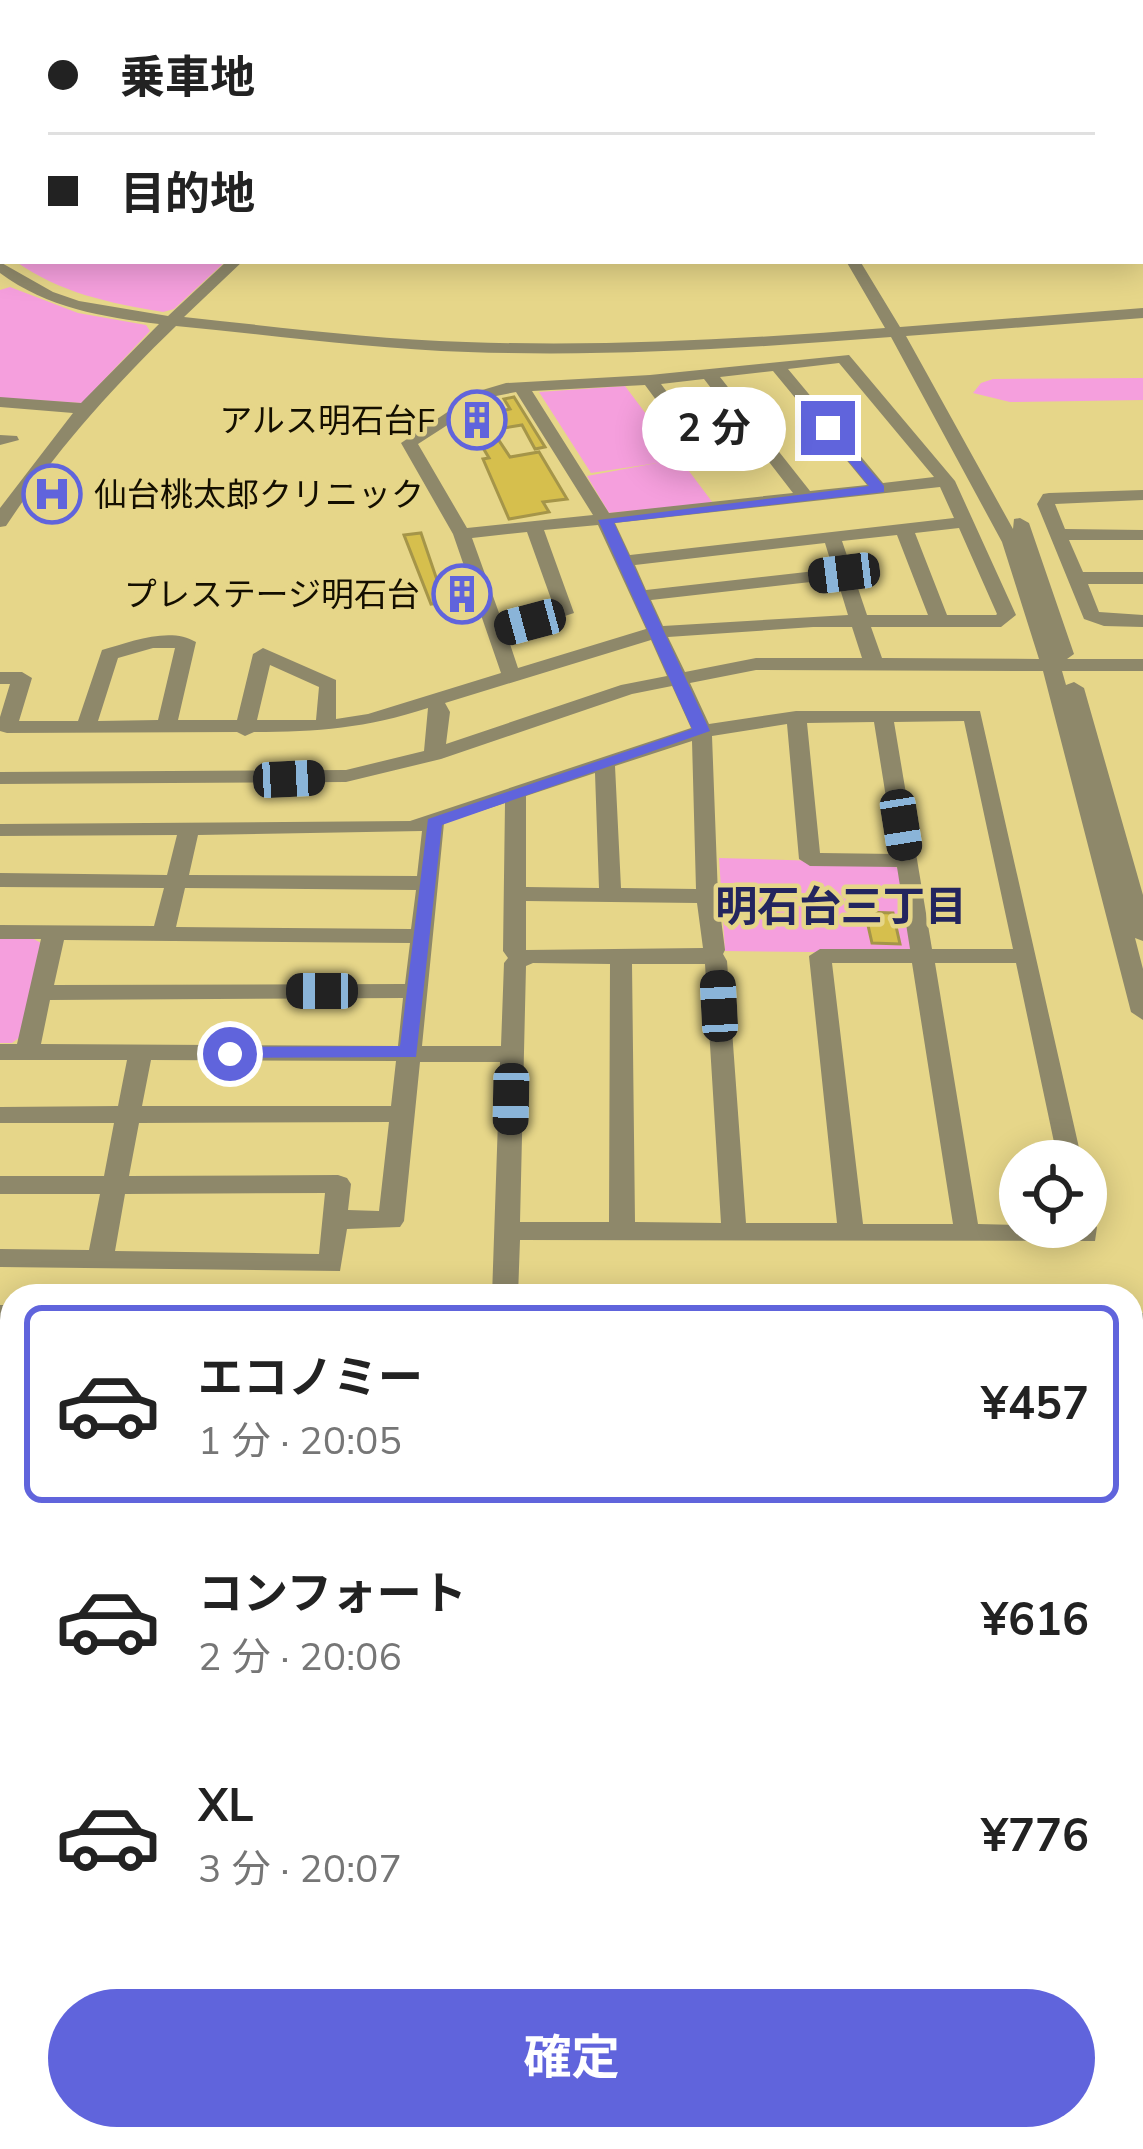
<!DOCTYPE html>
<html lang="ja">
<meta charset="utf-8">
<style>
body{margin:0;font-family:"Nunito Sans","Noto Sans JP",sans-serif;background:#f2f2f2;color:#222;height:100vh;display:flex;flex-direction:column;font-size:45px;white-space:nowrap}
*{box-sizing:border-box;margin:0}
p{font-size:39px;color:#767676}
.icon{flex:none;width:66px;height:66px;fill:none;stroke:currentColor;stroke-width:2;stroke-linecap:round;stroke-linejoin:round}
.map{position:relative;flex:1;overflow:hidden}
.details{position:absolute;left:0px;top:1284px;width:1143px;height:867px;display:flex;flex-direction:column;background:#fff;border-radius:36px 36px 0 0;box-shadow:0 6px 30px #0003}
.details>*{flex:none}
.hud{position:absolute;left:0px;top:0px;width:1143px;height:264px;box-shadow:0 6px 30px #0003;display:grid;align-content:center;height:264px;padding:0 48px;background:#fff}
.tools{position:absolute;left:999px;top:1140px;display:grid;gap:24px}
.tools a{display:grid;place-items:center;width:108px;height:108px;border-radius:50%;background:#fff;box-shadow:0 6px 30px #0003;font-size:60px}
.end{position:absolute;width:54px;height:54px;margin:-27px;border:15px solid #6064dc;background:#fff;box-shadow:0 0 0 6px #fff}
.from{border-radius:50%}
.bubble{position:absolute;height:84px;border-radius:42px;background:#fff;box-shadow:0 6px 30px #0003;font-size:39px;font-weight:700;line-height:84px;text-align:center}
.car{position:absolute;width:36px;height:72px;margin:-36px -18px;border-radius:15px;box-shadow:0 0 9px 3px #0007;background:linear-gradient(#222 24%,#8ab4d8 0 40%,#222 0 76%,#8ab4d8 0 86%,#222 0)}
.hud b{display:flex;align-items:center;gap:42px;height:114px;font-size:45px}
.hud b+b{border-top:3px solid #e0e0e0}
.hud i{width:30px;height:30px;background:#222}
ul{padding:21px 0 0;list-style:none}
li{display:flex;align-items:center;gap:36px;height:198px;margin:0 24px 18px;padding:0 24px;border:6px solid transparent;border-radius:18px}
li div{flex:1}
li b{display:block;font-size:45px}
li em{font-style:normal;font-weight:700}
li.on{border-color:#6064dc}
li>.icon{width:108px;height:108px;stroke-width:1.5}
.primary-button{display:flex;gap:24px;margin-top:auto;padding:24px 48px}
.primary-button a{flex:1;height:138px;border-radius:72px;background:#6064dc;color:#fff;font-size:48px;font-weight:700;line-height:138px;text-align:center}
.map>svg:first-child{display:block}
.green{fill:#f59fdd}
.building{fill:#d6bf4d;stroke:#a59549;stroke-width:3}
.lines{fill:none;stroke-linecap:round;stroke-linejoin:round}
.minor{fill:#8e886a;fill-rule:evenodd}
.highway{fill:#3c330a;fill-rule:evenodd}
.route{fill:#6064dc}
.labels{text-anchor:middle;stroke-width:9;stroke-linejoin:round;paint-order:stroke}
.far-poi-label{font-size:33px;fill:#140f00;stroke:#e6d689;text-anchor:end}
.neighbourhood-label{font-size:42px;font-weight:bold;fill:#23255e;stroke:#e6d689}
</style>
<div class="map">
<svg width="1143" height="2149" viewBox="0 0 1143 2149">
<rect width="100%" height="100%" fill="#e6d689"/>
<path class="green" d="M15,261H226L174,309L163,312C109,303 60,293 15,261Z
M10,287L78,313L146,325L150,331L82,403L0,398V290Z
M1143,378V400L1010,402L973,393L981,383L993,379Z
M625,386L713,503L609,513L587,476L657,463L591,473L539,392Z
M719,858L888,863L901,870L913,947L906,953L725,951Z
M0,937H30L43,944L24,1034L12,1043H0Z"/>
<path class="building" d="M514,397L545,447L535,449L522,425L492,430L510,457L539,452L567,499L543,502L549,512L509,519L483,459L489,458L466,419L510,409L504,399Z
M421,533L438,583L464,581L473,606L457,608L455,601L431,604L404,535Z
M865,912L893,913L900,944L872,943Z"/>
<g class="lines">
<path class="minor" d="M252,0H266L250,3Z
M373,0H387L389,3H375Z
M444,0H459L461,3H447Z
M488,0H501L486,3Z
M709,0H721L722,3H710Z
M0,6L3,7V18L0,17Z
M1140,9H1143V17H1140Z
M1140,131H1143V139H1140Z
M3,185V196H0V186Z
M227,261H243L184,317C278,327 372,339 466,342C606,347 746,339 885,328L846,261H860L900,327L1143,308V318L906,336L1013,529L1014,519L1020,518L1029,523L1074,654L1067,659H1143V671H1062L1066,685L1074,682L1084,688L1143,895V941L1135,938L1143,969V1020L1131,1012L1043,671L756,670L690,683L709,724L796,711H980L1082,1161H1058L1016,963H935L978,1224L1086,1227V1218L1097,1227L1095,1241L520,1240L518,1296H492L500,1062H420L404,1221L400,1227L347,1229L340,1271L0,1267V1249L89,1250L100,1194H0V1176H104L114,1123H0V1107L118,1106L127,1060H0V1044H17L41,939H0V925L154,926L164,888L0,887V873L167,875L177,835L0,836V824L410,821L691,728L672,686L632,694L441,759L346,782L0,784V772L346,770L424,751L428,708C366,728 318,732 254,732L245,736L237,732L7,733L0,731V717L10,684H0V672H22L32,678L19,721H78L102,650C130,642 170,626 196,642L178,720H237L253,654L263,648L336,680V719L368,714L501,673L453,534L401,443L479,391L506,383L650,375L849,355L955,481L1016,615L1001,627H871L882,658L1039,659L1002,542L891,337C750,348 609,357 468,352C370,349 273,335 176,326C111,389 57,449 6,526L0,527V508L73,413L0,407V397L81,403L159,324C103,317 47,308 0,273V262L53,292L79,301L168,316ZM839,363L934,477L883,483L788,369ZM773,371L867,485L810,491L720,377ZM704,379L758,449L714,455L661,384ZM645,385L704,465L766,458L793,493L609,513L532,391ZM516,392L593,515L467,528L418,444L491,397ZM940,487L954,518L630,555L615,523ZM598,525L646,629L518,668L507,635L574,613L544,530ZM959,528L997,614L996,615H947L915,533ZM527,532L555,610L503,624L472,538ZM897,535L928,615H867L842,541ZM825,543L833,569L646,590L635,565ZM837,579L848,615L663,626L651,600ZM813,627H852L862,658H756L685,672L668,637ZM651,640L667,676L621,685L446,744L450,712L445,703ZM153,648H175L158,720L98,721L118,658ZM270,665L319,687L316,720H257ZM964,721L1013,949H932L894,722ZM874,722L895,854L820,853L807,723ZM787,724L799,859L810,866L897,867L910,949H820L809,956L837,1223H746L727,961L723,954L725,950L718,896L712,736ZM692,741L696,889L621,888L615,766ZM595,773L599,888L526,887V796ZM505,803L503,951L508,958L504,963L501,1046H422L444,823ZM422,831L417,876L189,875L198,835ZM185,888L416,890L411,929L176,927ZM526,901L697,903L703,948L526,950ZM64,940L410,943L405,984L54,985ZM533,963L610,964L609,1222H520L526,966ZM832,963H912L953,1224H863ZM632,964H705L721,1223L635,1222ZM403,998L398,1046L41,1044L50,1000ZM151,1060L396,1061L391,1106H142ZM389,1122L379,1211L348,1210L351,1184L347,1178L338,1175L129,1176L139,1123ZM325,1193L319,1254L115,1251L125,1194Z
M0,435L17,436L19,440L0,445Z
M1143,490V500L1055,504L1065,529L1143,530V540H1069L1083,572H1143V584H1088L1099,612L1143,615V627L1104,626L1084,619L1037,504L1043,494L1049,493Z
M0,1305H12V1325H0Z
M1131,1313H1143V1351H1131Z
M0,1326H12V1346H0Z
M0,1428H12V1450H0Z
M1131,1446L1143,1453V1523L1131,1516Z
M0,1593H12V1617H0Z
M0,1783H12V1811H0Z
M1131,1810H1143V1840H1131Z
M1131,1949H1143V1981H1131Z
M0,1996H12V2030H0Z
M1131,2103L1143,2108V2149H1118L1116,2139H1131Z
M298,2139H334L333,2149H297Z
M561,2139H597L596,2149H560Z
M708,2139H744V2149H708Z
M843,2139H879L880,2149H844Z
M981,2139H1017L1018,2149H982Z"/>
<path class="highway" d="M116,0H136L114,3Z
M3,73V86L0,87V74Z
M0,101L3,102V114L0,113Z
M1140,105H1143V117H1140Z"/>
</g>
<path class="route" d="M828,423L884,486V492L614,523L710,731L442,825L416,1057L223,1058L220,1054L230,1047L400,1046L428,819L692,729L598,520L869,486L821,428Z"/>
<defs>
<g id="building-ring" transform="scale(3)"><circle r="9.5" fill="#e6d689" stroke="#6064dc" stroke-width="1.5"/><path d="M-4-6H4V6H1V3H-1V6H-4ZM-2.5-4.3h1.7v1.8h-1.7ZM.8-4.3h1.7v1.8H.8ZM-2.5-1h1.7V.8h-1.7ZM.8-1h1.7V.8H.8Z" fill="#6064dc"/></g>
<g id="hospital-ring" transform="scale(3)"><circle r="9.5" fill="#e6d689" stroke="#6064dc" stroke-width="1.5"/><path d="M-5-5h3v3.5h4V-5h3V5h-3V1.5h-4V5h-3Z" fill="#6064dc"/></g>
</defs>
<g fill-rule="evenodd">
<use href="#building-ring" x="477" y="420"/>
<use href="#hospital-ring" x="52" y="494"/>
<use href="#building-ring" x="462" y="594"/>
</g>
<g class="labels">
<g class="far-poi-label">
<text x="435" y="432">アルス明石台F</text>
<text x="94" y="506" text-anchor="start">仙台桃太郎クリニック</text>
<text x="420" y="606">プレステージ明石台</text>
</g>
<g class="neighbourhood-label">
<text x="841" y="921">明石台三丁目</text>
</g>
</g>
</svg>
<div class="tools">
<a><svg class="icon" aria-label="locate" viewBox="0 0 24 24"><circle cx="12" cy="12" r="6"/><path d="M12 2v4M12 18v4M2 12h4M18 12h4"/></svg></a>
</div>
<i class="end from" style="left:230px;top:1054px"></i>
<i class="end" style="left:828px;top:428px"></i>
<div class="bubble" style="left:642px;top:387px;width:144px">2 分</div>
<i class="car" style="left:844px;top:573px;rotate:263deg"></i>
<i class="car" style="left:530px;top:622px;rotate:255deg"></i>
<i class="car" style="left:289px;top:779px;rotate:87deg"></i>
<i class="car" style="left:901px;top:825px;rotate:171deg"></i>
<i class="car" style="left:322px;top:991px;rotate:270deg"></i>
<i class="car" style="left:719px;top:1006px;rotate:357deg"></i>
<i class="car" style="left:511px;top:1099px;rotate:181deg"></i>
<div class="hud">
<b><i class="from"></i>乗車地</b>
<b><i></i>目的地</b>
</div>
<section class="details">
<ul>
<li class="on"><svg class="icon" aria-label="car" viewBox="0 0 24 24"><path d="M5 17H2v-5l4-1 3-4h7l3 4 3 1v5h-3M9 17h6M6 11h13"/><circle cx="7" cy="17" r="2"/><circle cx="17" cy="17" r="2"/></svg><div><b>エコノミー</b><p>1 分 · 20:05</p></div><em>¥457</em></li>
<li><svg class="icon" aria-label="car" viewBox="0 0 24 24"><path d="M5 17H2v-5l4-1 3-4h7l3 4 3 1v5h-3M9 17h6M6 11h13"/><circle cx="7" cy="17" r="2"/><circle cx="17" cy="17" r="2"/></svg><div><b>コンフォート</b><p>2 分 · 20:06</p></div><em>¥616</em></li>
<li><svg class="icon" aria-label="car" viewBox="0 0 24 24"><path d="M5 17H2v-5l4-1 3-4h7l3 4 3 1v5h-3M9 17h6M6 11h13"/><circle cx="7" cy="17" r="2"/><circle cx="17" cy="17" r="2"/></svg><div><b>XL</b><p>3 分 · 20:07</p></div><em>¥776</em></li>
</ul>
<div class="primary-button"><a>確定</a></div>
</section>
</div>
